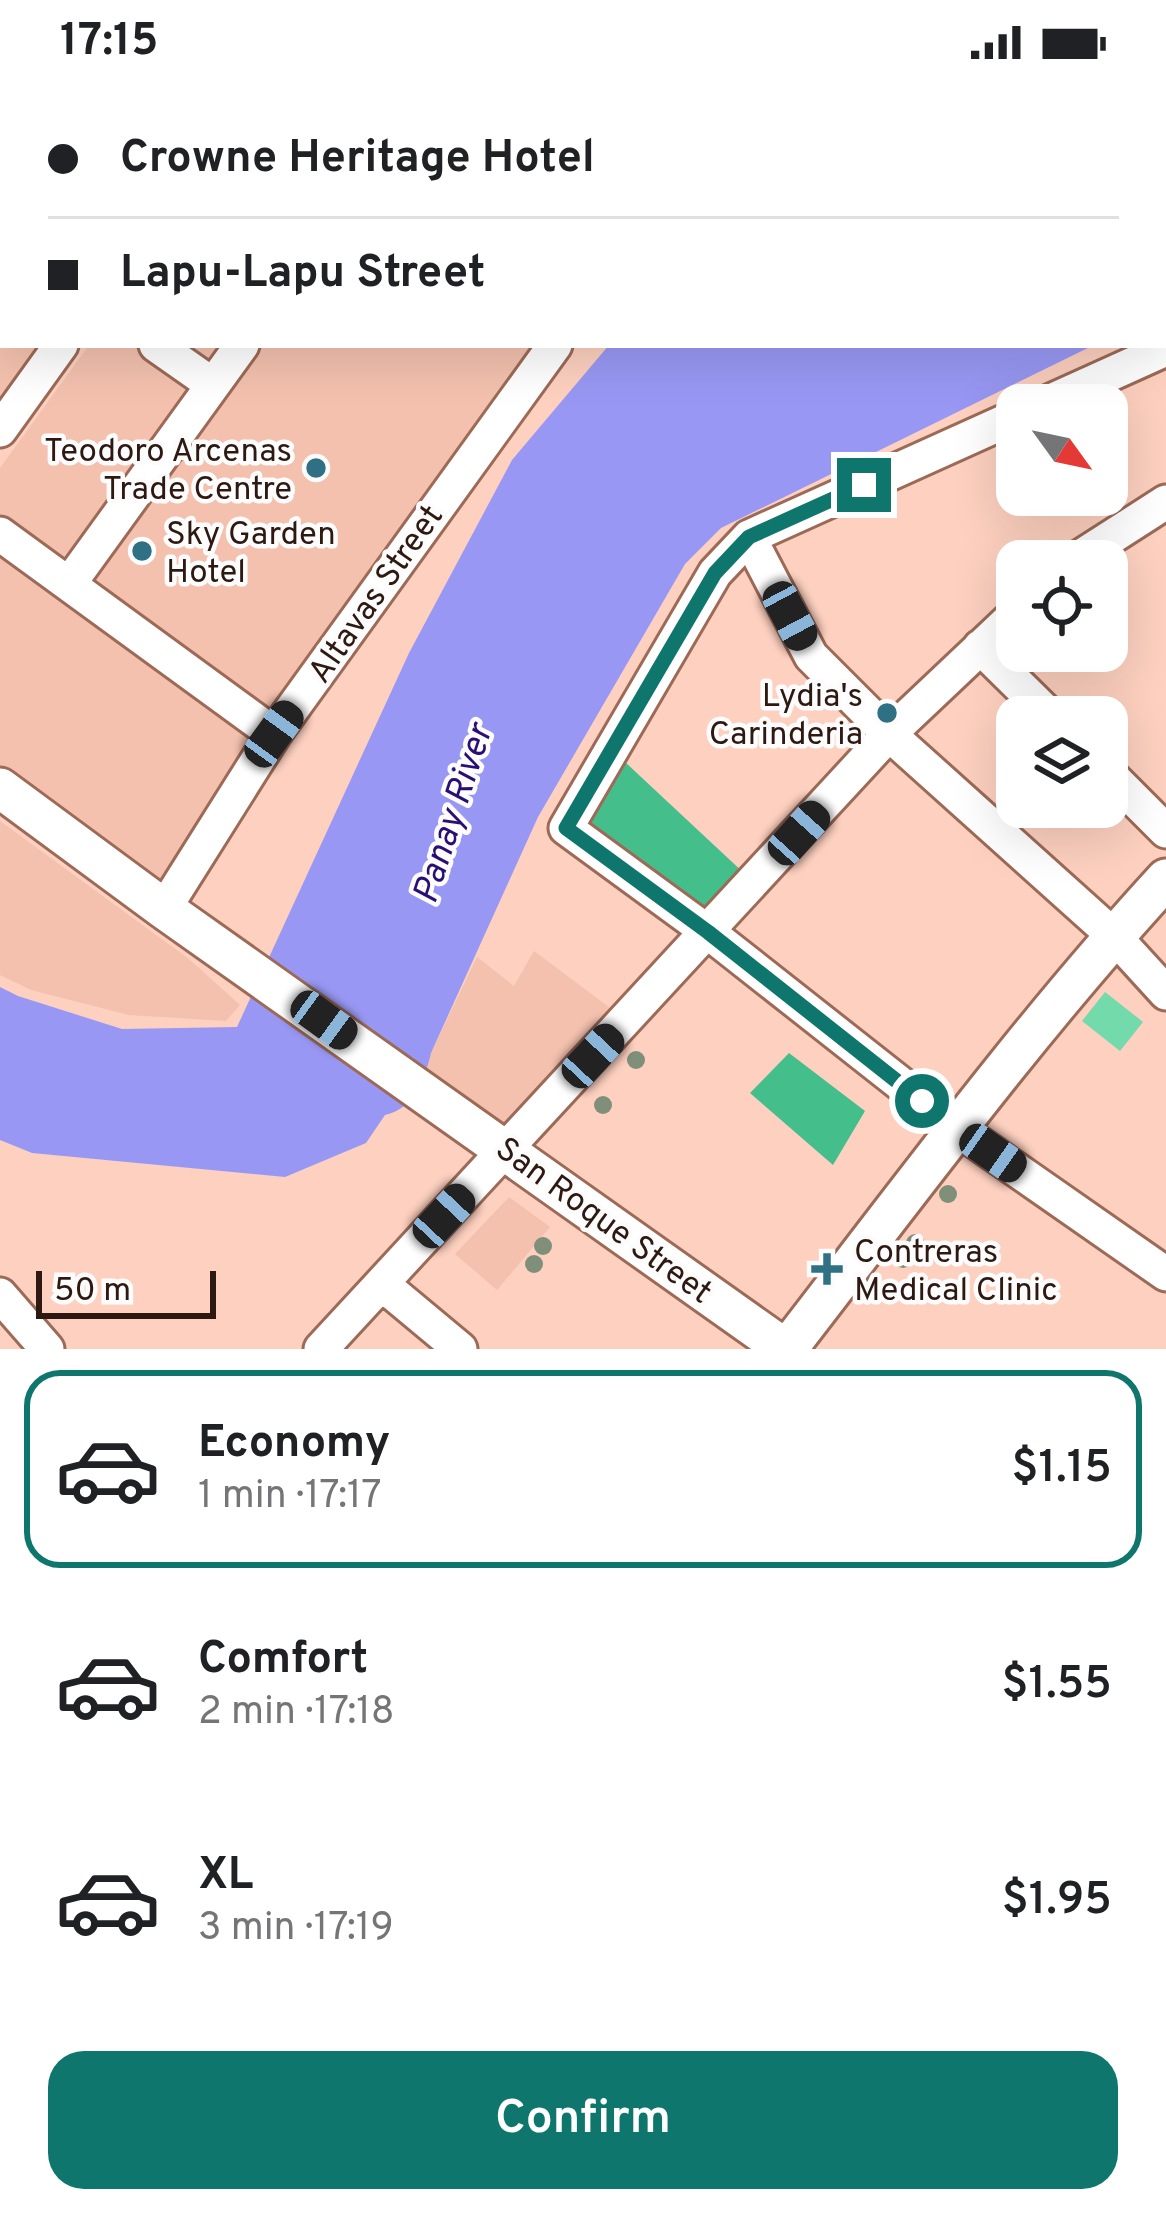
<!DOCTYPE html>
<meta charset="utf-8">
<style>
body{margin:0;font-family:Overpass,sans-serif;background:#f6f6f6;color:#202124;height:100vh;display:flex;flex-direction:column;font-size:45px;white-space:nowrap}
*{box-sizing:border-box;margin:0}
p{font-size:39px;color:#757577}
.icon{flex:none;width:66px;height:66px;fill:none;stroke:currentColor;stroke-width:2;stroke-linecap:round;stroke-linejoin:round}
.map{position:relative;height:1265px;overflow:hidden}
.drawer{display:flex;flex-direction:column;background:#fff;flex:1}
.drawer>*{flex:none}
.banner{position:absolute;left:0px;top:0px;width:1167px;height:264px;box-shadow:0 12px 48px #0002;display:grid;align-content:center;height:264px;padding:0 48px;background:#fff}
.needle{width:78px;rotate:123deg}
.tools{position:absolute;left:996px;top:300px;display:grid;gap:24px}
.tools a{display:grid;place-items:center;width:132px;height:132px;border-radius:24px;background:#fff;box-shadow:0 12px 48px #0002;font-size:60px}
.scale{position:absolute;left:36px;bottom:30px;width:180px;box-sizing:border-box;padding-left:12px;border:6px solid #2d1911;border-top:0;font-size:33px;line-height:42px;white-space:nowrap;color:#2d1911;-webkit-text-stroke:9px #fcfcfc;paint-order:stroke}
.end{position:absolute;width:54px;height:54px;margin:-27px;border:15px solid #0f766e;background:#fff;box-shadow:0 0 0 6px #fff}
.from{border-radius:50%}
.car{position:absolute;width:36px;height:72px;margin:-36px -18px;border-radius:15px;box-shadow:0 0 9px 3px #0007;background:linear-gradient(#222 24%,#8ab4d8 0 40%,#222 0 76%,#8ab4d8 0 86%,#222 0)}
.banner b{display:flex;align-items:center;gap:42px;height:114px;font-size:45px}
.banner b+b{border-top:3px solid #e0e0e0}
.banner i{width:30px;height:30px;background:#202124}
ul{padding:21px 0 0;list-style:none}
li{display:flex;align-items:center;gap:36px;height:198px;margin:0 24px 18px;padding:0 24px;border:6px solid transparent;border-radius:36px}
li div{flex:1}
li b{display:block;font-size:45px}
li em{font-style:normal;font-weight:600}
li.current{border-color:#0f766e}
li>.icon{width:108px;height:108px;stroke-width:1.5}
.cta{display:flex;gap:24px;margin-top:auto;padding:24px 48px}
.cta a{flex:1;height:138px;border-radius:36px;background:#0f766e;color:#fff;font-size:48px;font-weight:600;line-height:138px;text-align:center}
.status{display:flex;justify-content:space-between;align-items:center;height:84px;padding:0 60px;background:#fff;direction:ltr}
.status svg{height:33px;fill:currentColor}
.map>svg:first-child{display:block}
.built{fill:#f3c1ae}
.green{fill:#72daab}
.forest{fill:#44be8b}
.water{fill:#9898f4}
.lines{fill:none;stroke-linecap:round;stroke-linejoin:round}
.minor-casing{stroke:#9c6a57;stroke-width:39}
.major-casing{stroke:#9c6a57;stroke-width:45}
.minor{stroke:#fff;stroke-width:33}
.major{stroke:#fff;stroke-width:39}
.tree{fill:#808f79}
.route{stroke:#0f766e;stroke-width:15}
.poi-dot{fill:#307085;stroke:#fcfcfc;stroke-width:4.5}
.labels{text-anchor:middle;stroke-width:9;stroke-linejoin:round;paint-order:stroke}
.poi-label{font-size:33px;fill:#2d1911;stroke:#fcfcfc;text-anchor:end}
.street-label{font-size:33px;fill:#2d1911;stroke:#fcfcfc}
.water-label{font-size:36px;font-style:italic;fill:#280e75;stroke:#fcfcfc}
</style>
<div class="status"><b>17:15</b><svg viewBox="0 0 49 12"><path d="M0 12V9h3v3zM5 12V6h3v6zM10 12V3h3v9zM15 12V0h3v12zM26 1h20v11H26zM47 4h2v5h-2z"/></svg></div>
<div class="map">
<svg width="1166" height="1265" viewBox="0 0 1166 1265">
<rect width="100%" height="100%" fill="#fdd0bf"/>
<path class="built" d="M0,0H57L3,3V261H44L0,321Z
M89,261H551L162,807L0,690V384Z
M0,737L189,875L240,921L226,937L129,931L31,906L0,891Z
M534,867L622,933L508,1053L424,1000L431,969L477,873L514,902Z
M509,1113L550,1143L497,1206L455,1170Z"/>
<path class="green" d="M1105,908L1143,938L1120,967L1082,937Z"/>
<path class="forest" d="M625,678L746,791L696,850L572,770Z
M789,969L865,1027L833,1081L750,1009Z"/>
<path class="water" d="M609,261H1094L721,444L685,480L538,733L431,969C425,995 415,1024 385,1031L366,1059L285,1093L32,1069L0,1056V903L18,912L122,945L237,943L409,569L512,376Z"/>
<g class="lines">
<g class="minor-casing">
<path id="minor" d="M286,0L290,3
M752,0L755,3
M251,3L253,0
M1164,24L1166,23
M156,261L213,301
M1042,321L1166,265
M1017,332L749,453L715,489L566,744L708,848L958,1045L1166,1190
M0,346L61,261
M0,450L274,650
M749,453L811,572L889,650L1114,852L1166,909
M1074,477L1166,418
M69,500L242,261
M980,563L1051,633
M1107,688L1166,747
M164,825L274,650L555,261
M382,1200L460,1265
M0,1211L47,1265
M321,1265L889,650L1017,529"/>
</g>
<g class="major-casing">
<path id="major" d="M0,704L164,825L785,1265
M787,1265C910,1106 1030,943 1166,795"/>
</g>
<use href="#minor" class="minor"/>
<use href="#major" class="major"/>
</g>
<g class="tree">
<circle cx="636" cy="976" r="9"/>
<circle cx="603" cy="1021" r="9"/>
<circle cx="948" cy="1110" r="9"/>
<circle cx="915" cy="1159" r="9"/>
<circle cx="543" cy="1162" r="9"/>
<circle cx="903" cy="1175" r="9"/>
<circle cx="534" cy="1180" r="9"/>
</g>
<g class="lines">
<path class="route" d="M864,401L749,453L715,489L566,744L708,848L922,1017"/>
</g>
<g class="poi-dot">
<circle cx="316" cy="384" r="12"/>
<circle cx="142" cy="467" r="12"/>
<circle cx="887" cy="629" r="12"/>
<path d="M821 1167h12v12h12v12h-12v12h-12v-12h-12v-12h12z"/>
</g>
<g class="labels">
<g class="poi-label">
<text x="292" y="377">Teodoro Arcenas<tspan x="292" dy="38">Trade Centre</tspan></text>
<text x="166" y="460" text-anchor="start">Sky Garden<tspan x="166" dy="38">Hotel</tspan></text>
<text x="863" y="622">Lydia's<tspan x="863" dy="38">Carinderia</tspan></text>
<text x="854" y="1178" text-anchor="start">Contreras<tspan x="854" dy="38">Medical Clinic</tspan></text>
</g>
<g class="street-label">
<text transform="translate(374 509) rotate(-55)" y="12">Altavas Street</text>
<text transform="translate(605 1135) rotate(36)" y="12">San Roque Street</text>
</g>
<g class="water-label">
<text transform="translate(451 729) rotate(-72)" y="13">Panay River</text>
</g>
</g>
</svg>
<div class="tools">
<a><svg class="needle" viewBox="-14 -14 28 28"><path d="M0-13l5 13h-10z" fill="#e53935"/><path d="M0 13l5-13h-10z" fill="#757577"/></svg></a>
<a><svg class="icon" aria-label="locate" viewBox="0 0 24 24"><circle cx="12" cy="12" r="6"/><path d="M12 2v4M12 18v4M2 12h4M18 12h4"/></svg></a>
<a><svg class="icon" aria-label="layers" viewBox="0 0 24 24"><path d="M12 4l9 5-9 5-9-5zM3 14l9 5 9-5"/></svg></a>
</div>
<div class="scale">50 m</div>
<i class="end from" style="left:922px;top:1017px"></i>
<i class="end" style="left:864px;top:401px"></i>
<i class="car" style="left:790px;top:532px;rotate:152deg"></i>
<i class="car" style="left:274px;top:650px;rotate:36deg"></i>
<i class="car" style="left:799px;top:749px;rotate:42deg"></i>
<i class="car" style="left:324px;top:936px;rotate:126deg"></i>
<i class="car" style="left:593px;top:972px;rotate:43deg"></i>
<i class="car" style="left:993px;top:1069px;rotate:125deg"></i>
<i class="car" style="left:444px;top:1132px;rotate:43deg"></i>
<div class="banner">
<b><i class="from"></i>Crowne Heritage Hotel</b>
<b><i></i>Lapu-Lapu Street</b>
</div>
</div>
<section class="drawer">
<ul>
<li class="current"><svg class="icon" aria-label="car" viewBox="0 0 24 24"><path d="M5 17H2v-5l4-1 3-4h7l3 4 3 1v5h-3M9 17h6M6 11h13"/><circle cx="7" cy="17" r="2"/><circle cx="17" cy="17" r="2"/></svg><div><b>Economy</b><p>1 min · 17:17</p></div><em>$1.15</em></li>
<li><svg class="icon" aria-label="car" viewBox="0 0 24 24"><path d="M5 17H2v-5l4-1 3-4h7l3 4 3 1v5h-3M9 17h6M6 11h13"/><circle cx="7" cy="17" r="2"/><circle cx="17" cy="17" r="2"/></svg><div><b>Comfort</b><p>2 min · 17:18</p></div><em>$1.55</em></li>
<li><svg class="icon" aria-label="car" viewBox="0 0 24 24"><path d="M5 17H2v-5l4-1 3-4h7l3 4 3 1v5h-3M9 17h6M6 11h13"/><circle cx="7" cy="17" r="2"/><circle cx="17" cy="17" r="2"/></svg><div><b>XL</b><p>3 min · 17:19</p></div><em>$1.95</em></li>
</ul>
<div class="cta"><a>Confirm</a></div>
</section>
